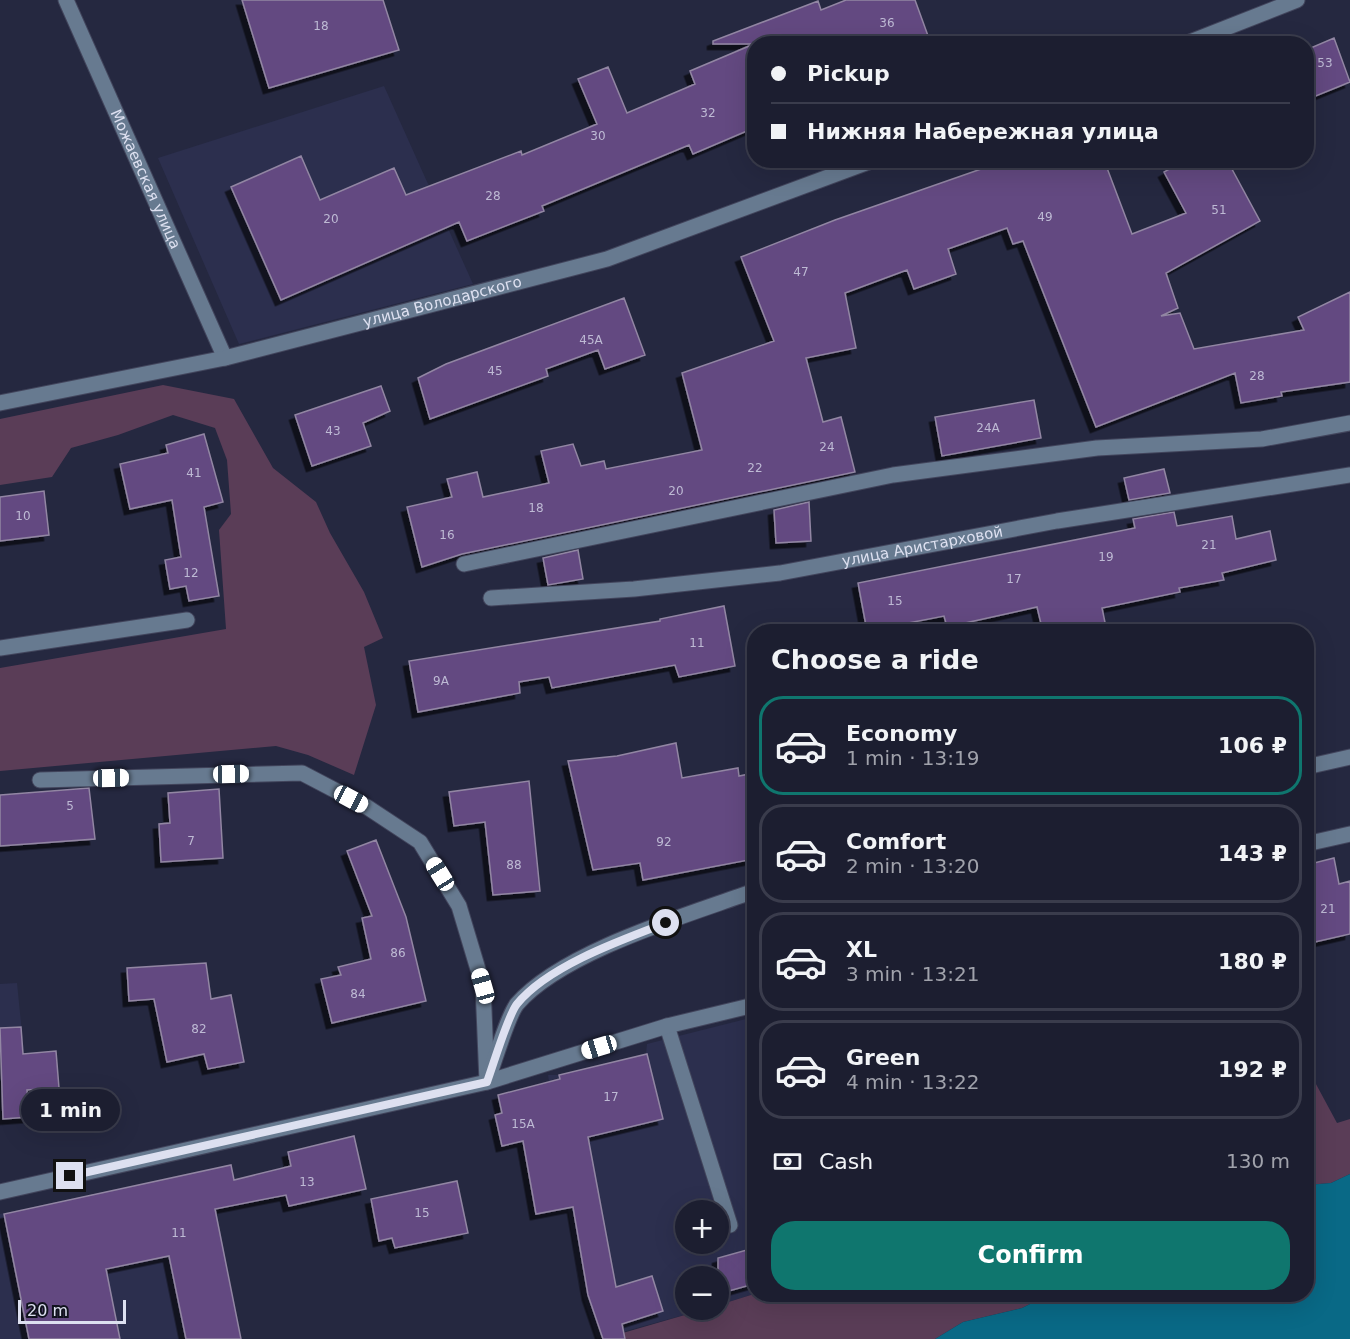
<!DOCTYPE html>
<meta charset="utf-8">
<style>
body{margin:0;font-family:"DejaVu Sans",sans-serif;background:#252738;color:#f1f3f6;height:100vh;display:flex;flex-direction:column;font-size:22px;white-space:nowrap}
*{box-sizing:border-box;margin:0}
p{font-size:20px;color:#a0a2ab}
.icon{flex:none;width:33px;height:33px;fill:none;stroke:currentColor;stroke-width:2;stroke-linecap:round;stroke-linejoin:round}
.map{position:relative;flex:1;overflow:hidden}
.drawer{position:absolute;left:747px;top:624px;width:567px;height:678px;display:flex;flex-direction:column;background:#1c1e30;border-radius:24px;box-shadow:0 6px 24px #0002,0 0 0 2px #3a3c4c}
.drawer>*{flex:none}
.guide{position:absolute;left:747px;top:36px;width:567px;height:132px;border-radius:24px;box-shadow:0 6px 24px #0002,0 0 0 2px #3a3c4c;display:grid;align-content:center;height:132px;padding:0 24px;background:#1c1e30}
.tools{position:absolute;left:675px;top:1200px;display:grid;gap:12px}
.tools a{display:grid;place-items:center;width:54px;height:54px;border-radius:50%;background:#1c1e30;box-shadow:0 6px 24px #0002,0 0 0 2px #3a3c4c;font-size:30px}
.scale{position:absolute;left:18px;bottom:15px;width:108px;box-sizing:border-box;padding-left:6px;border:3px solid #dde0f0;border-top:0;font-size:16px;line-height:21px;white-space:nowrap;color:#dde0f0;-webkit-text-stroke:4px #10121d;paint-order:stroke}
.end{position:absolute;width:27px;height:27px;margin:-14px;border:8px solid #dde0f0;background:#111;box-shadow:0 0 0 3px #111}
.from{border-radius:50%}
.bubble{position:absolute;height:42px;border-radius:21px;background:#1c1e30;box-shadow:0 6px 24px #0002,0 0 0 2px #3a3c4c;font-size:20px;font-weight:700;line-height:42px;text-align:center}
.car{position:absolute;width:18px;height:36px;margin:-18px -9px;border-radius:8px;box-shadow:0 0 4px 2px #0007;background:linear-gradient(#fff 24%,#345 0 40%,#fff 0 76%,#345 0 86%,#fff 0)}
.guide b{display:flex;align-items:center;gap:21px;height:57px;font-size:22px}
.guide b+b{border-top:2px solid #3a3c4c}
.guide i{width:15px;height:15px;background:#f1f3f6}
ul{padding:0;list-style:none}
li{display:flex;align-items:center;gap:18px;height:99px;margin:0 12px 9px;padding:0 12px;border:3px solid #3a3c4c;border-radius:24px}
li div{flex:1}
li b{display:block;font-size:22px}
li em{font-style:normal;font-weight:700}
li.current{border-color:#0f766e}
li>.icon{width:54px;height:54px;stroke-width:1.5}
h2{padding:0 24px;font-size:27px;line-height:72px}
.pay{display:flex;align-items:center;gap:15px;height:66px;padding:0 24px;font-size:22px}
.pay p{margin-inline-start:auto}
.cta{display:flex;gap:12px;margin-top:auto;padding:12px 24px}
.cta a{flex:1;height:69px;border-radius:24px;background:#0f766e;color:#fff;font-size:24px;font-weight:700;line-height:69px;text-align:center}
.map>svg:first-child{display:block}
.built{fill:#2c2f4e;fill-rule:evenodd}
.green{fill:#5a3d57}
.water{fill:#096986}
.building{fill:#634a81;stroke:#9286a3;stroke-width:1.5;filter:url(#shadow)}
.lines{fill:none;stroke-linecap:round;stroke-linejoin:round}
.minor-casing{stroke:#42455c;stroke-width:17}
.minor{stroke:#677a90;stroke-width:15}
.route{stroke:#dde0f0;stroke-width:8}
.labels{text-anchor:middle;stroke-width:6;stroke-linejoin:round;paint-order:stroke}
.number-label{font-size:12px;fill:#bebad4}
.street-label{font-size:15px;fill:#dde0f0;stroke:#10121d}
</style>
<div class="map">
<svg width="1350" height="1339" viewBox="0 0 1350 1339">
<defs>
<filter id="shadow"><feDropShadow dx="-5.5" dy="5.5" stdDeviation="0" flood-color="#0009"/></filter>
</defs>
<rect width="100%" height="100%" fill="#252840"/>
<path class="built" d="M384,86L473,284L239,344L158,158Z
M17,983L24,1053L56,1051L59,1088L27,1091L29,1117L0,1120V984Z
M754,1017V1294L719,1305L718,1276H686V1310H702L597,1339L579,1284L548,1075H559L646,1054L647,1044ZM686,1210H718V1244H686Z
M231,1165L239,1205L216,1210L241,1339H0V1214Z"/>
<path class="green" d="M163,385L234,399L273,468L316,502L330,533L364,592L383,638L364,647L376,705L354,775L308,755L276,746L0,771V668L226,629L219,530L231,514L227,460L215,428L173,415L118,435L71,448L52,477L0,485V419Z
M1310,1073L1337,1123L1350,1119V1174L1331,1183L1307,1185L1306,1075Z
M754,1294L1048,1295L1022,1308L963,1322L935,1339H602L702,1310H718L719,1305Z"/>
<path class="water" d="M1350,1174V1339H935L963,1322L1022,1308L1048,1295L1306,1294L1307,1185L1331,1183Z"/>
<path class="building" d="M242,0H383L399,50L269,88Z
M846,0H915L931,44H713V41L818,1L821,10Z
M1334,38L1350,82L1306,100V50Z
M754,44V128L693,154L689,145L542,206L544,211L467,241L459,222L281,300L231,187L301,156L320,200L394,168L406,195L521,151L522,155L597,124L578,79L608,67L627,113L695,84L690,71Z
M981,160H1104L1132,234L1186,213L1164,172L1185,160H1227L1260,221L1166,273L1178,308L1161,316L1180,313L1194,349L1304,330L1298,317L1350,292V382L1281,392L1282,396L1241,403L1235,373L1096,427L1023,241L1013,244L1007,228L948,249L956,274L914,289L907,270L845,293L856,348L806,358L823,422L841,417L855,472L462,554L422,567L407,507L452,497L447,479L477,472L483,497L549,483L541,451L573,444L581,466L604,461L606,469L702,450L682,373L774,341L741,257L835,220L984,168Z
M624,298L645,355L605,369L598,350L546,369L548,376L430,419L418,378L446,364Z
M381,386L390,411L363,423L371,446L312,466L295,415Z
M1034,400L1041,438L942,456L935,417Z
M204,434L223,502L204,507L219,596L189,601L186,586L170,589L165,560L181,557L172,500L130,509L120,464L168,453L166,445Z
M1164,469L1170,493L1129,500L1124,478Z
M44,491L49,535L0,541V497Z
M809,502L811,541L776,543L774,510Z
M1174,512L1177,526L1232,516L1236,539L1270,531L1276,560L1222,573L1224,580L1179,588L1180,592L1102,608L1107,632H1043L1037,607L947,627L944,616L867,631L858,583L1135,528L1133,519Z
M578,550L583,579L548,585L543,558Z
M724,606L735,666L679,677L675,665L552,688L549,677L519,682L520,693L418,712L409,661L660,621V619Z
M676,743L682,778L738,768L739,776L754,773V859L643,880L640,863L593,870L568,761L617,756Z
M529,781L540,891L493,895L485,822L454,826L449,792Z
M89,788L95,839L0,846V795Z
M219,789L223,858L161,862L159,824L170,823L168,793Z
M376,840L406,917L426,1001L332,1023L321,979L341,975L338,967L371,959L362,918L372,916L347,851Z
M1334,858L1339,884L1350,881V934L1306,944V865Z
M206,963L211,999L231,995L244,1062L208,1069L204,1054L167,1062L154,999L129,1001L127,968Z
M21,1027L23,1054L56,1051L59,1088L27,1090L29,1117L3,1119L0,1028Z
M647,1054L663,1119L588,1137L616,1287L652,1276L663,1311L622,1324L625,1339H603L588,1295L573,1207L536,1214L523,1141L502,1146L495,1115L502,1113L498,1095L560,1079L559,1075Z
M354,1136L366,1189L289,1206L286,1195L215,1209L241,1339H186L169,1256L106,1269L120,1339H29L4,1214L231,1165L234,1180L291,1166L288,1152Z
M457,1181L468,1233L395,1248L392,1238L379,1241L371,1199Z
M754,1248V1284L718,1294V1258Z"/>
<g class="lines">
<g class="minor-casing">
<g id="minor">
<path id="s1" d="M66,0L225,358"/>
<path d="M1185,44L1297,0"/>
<path id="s2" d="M0,403L225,358L607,259L874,160"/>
<path d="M464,564L893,475L1097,448L1262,439L1350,423"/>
<path id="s3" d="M491,598L634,589L780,573L1057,521L1350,475"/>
<path d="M0,648L187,620"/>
<path d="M1306,767L1350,757"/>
<path d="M40,780L302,773L367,807L420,842L459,906L483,986L487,1082"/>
<path d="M1306,844L1350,834"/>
<path d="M667,1026L730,1225"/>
<path d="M489,1076C495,1060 508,1015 517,1004C563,951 688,915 754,891"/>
<path d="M0,1192L487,1082L667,1026L754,1005"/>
</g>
</g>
<use href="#minor" class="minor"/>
</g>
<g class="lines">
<path class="route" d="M70,1176L487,1082C493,1066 508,1015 517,1004C548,966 621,940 666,923"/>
</g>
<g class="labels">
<g class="number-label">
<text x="887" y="27">36</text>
<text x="321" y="30">18</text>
<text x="1325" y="67">53</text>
<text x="708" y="117">32</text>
<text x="598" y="140">30</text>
<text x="493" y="200">28</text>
<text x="1219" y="214">51</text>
<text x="1045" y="221">49</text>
<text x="331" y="223">20</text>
<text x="801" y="276">47</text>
<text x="591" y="344">45А</text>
<text x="495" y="375">45</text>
<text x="1257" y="380">28</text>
<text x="988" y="432">24А</text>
<text x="333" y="435">43</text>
<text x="827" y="451">24</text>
<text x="755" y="472">22</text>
<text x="194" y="477">41</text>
<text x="676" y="495">20</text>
<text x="536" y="512">18</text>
<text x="23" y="520">10</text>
<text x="447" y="539">16</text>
<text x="1209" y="549">21</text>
<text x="1106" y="561">19</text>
<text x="191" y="577">12</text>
<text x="1014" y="583">17</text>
<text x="895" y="605">15</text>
<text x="697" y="647">11</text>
<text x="441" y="685">9А</text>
<text x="70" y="810">5</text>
<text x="191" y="845">7</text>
<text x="664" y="846">92</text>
<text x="514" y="869">88</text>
<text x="1328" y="913">21</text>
<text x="398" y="957">86</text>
<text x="358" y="998">84</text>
<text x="199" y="1033">82</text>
<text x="611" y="1101">17</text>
<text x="523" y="1128">15А</text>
<text x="307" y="1186">13</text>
<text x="422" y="1217">15</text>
<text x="179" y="1237">11</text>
</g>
<g class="street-label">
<text dy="5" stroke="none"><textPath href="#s1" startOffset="196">Можаевская улица</textPath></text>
<text dy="5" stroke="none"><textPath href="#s2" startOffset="454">улица Володарского</textPath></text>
<text dy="5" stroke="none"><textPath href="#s3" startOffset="435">улица Аристарховой</textPath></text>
</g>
</g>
</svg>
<div class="tools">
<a>+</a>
<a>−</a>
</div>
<div class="scale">20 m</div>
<i class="end from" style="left:666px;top:923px"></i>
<i class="end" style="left:70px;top:1176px"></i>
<div class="bubble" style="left:21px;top:1089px;width:99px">1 min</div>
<i class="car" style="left:231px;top:774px;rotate:89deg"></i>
<i class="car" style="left:111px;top:778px;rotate:89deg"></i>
<i class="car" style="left:351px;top:799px;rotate:118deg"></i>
<i class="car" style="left:440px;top:874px;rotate:328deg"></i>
<i class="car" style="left:483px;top:986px;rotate:344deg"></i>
<i class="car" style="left:599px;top:1047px;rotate:253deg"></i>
<div class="guide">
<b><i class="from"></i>Pickup</b>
<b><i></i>Нижняя Набережная улица</b>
</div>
<section class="drawer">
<h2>Choose a ride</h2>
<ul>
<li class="current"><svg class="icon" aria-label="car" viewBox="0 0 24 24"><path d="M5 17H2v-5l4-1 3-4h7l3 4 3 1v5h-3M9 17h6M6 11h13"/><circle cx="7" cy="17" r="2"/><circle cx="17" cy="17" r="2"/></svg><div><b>Economy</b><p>1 min · 13:19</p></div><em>106 ₽</em></li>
<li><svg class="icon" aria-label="car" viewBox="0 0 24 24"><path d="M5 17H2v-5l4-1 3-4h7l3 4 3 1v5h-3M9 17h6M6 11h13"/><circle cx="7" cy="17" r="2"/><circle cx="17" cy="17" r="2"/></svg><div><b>Comfort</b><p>2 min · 13:20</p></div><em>143 ₽</em></li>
<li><svg class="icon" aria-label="car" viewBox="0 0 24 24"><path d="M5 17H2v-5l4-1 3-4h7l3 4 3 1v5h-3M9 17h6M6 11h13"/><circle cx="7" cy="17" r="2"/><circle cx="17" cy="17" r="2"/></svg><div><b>XL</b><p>3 min · 13:21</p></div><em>180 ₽</em></li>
<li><svg class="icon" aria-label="car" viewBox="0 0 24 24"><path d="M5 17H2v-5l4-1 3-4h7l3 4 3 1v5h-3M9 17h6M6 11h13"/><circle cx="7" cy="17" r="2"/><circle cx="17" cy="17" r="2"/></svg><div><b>Green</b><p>4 min · 13:22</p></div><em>192 ₽</em></li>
</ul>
<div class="pay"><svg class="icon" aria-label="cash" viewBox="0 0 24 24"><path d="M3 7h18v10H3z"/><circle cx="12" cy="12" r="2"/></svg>Cash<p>130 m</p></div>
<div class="cta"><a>Confirm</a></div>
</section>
</div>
